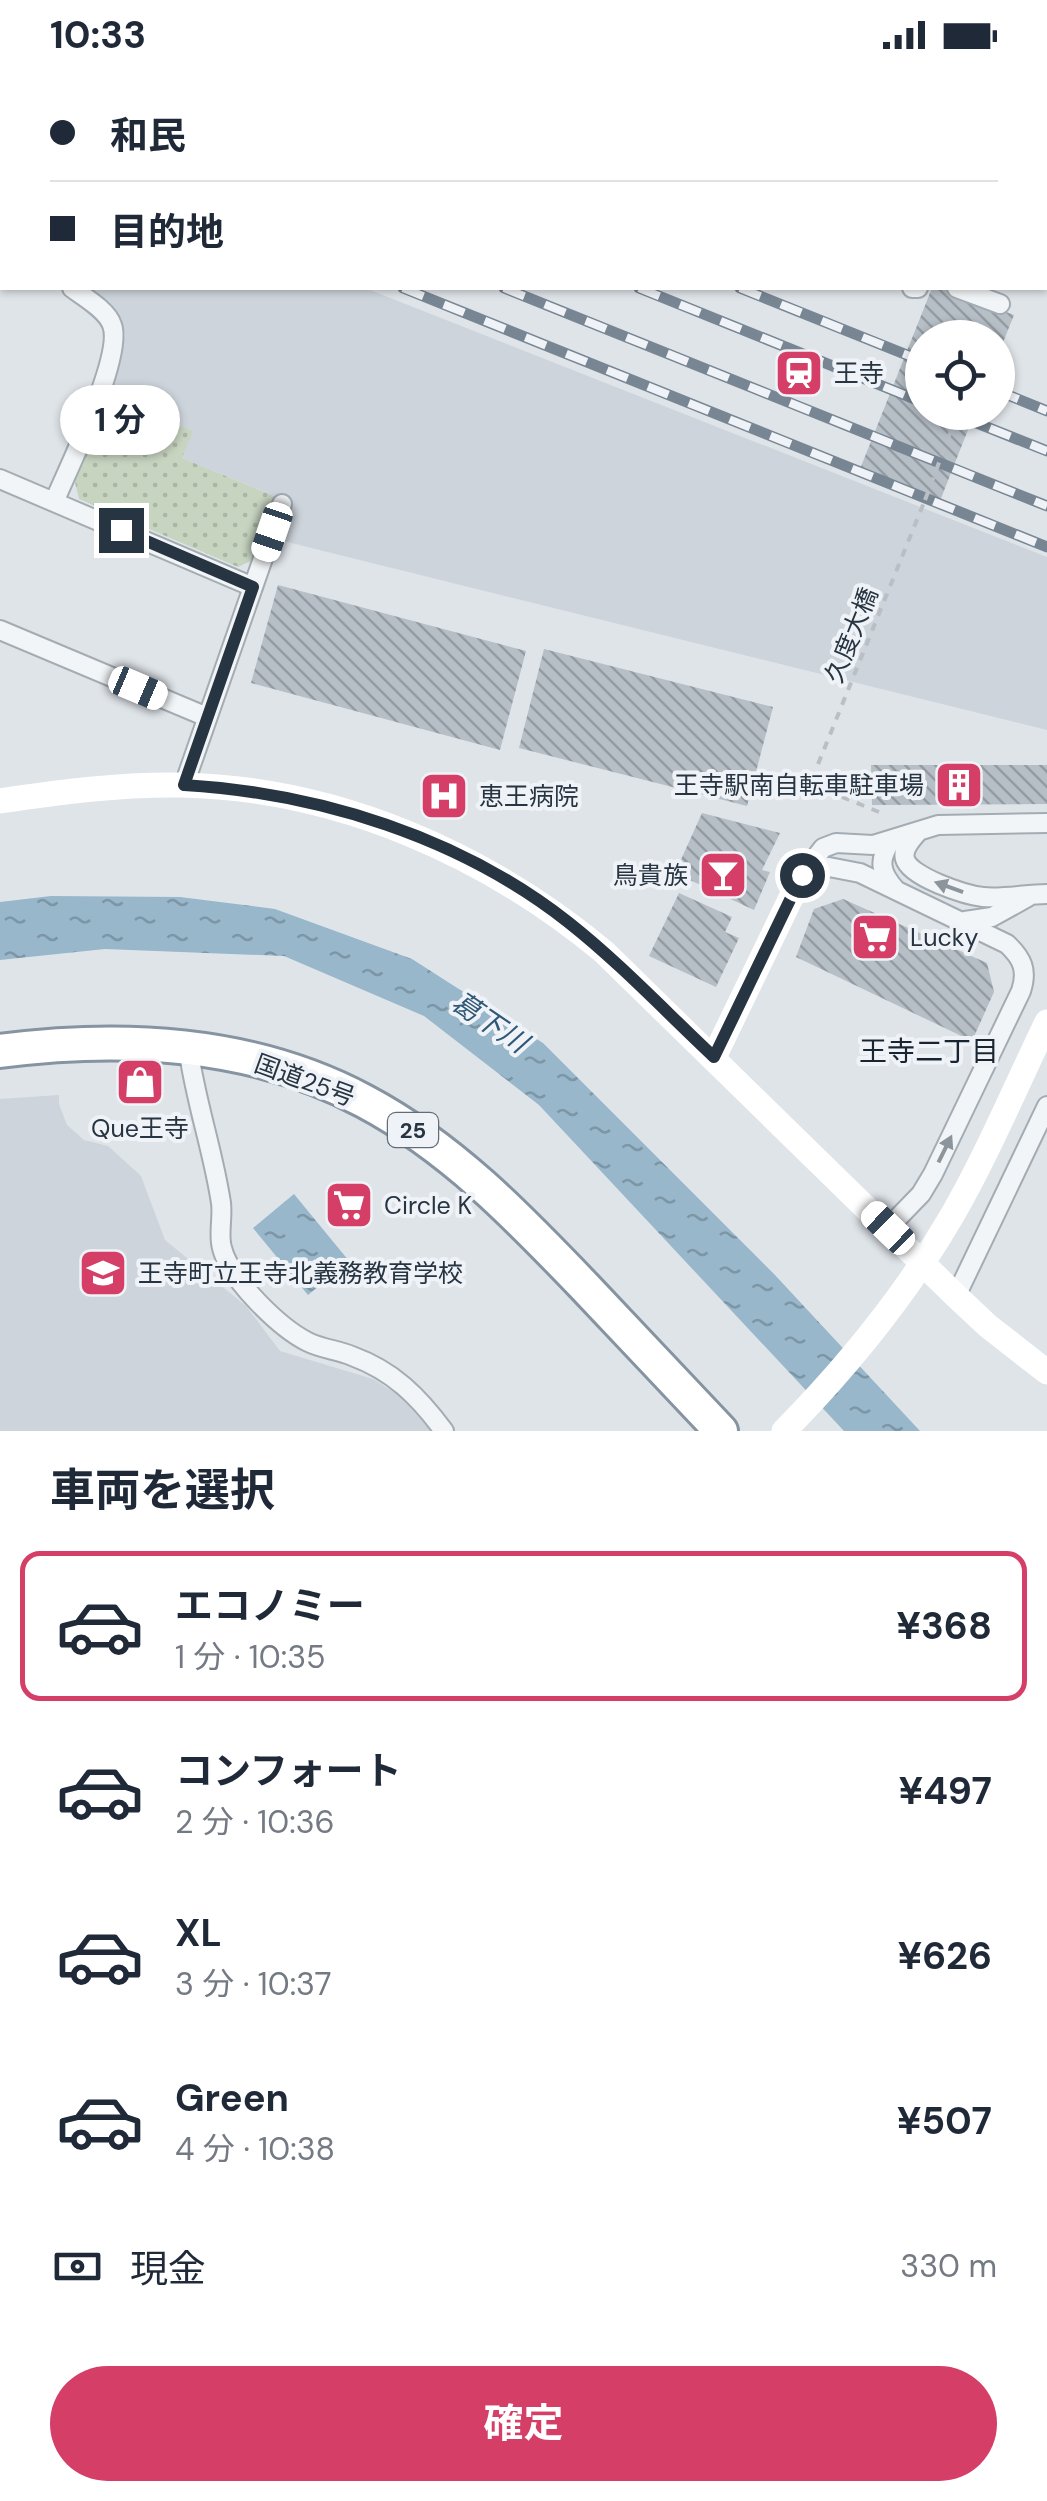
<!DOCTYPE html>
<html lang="ja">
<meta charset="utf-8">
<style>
body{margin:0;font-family:"DM Sans","Noto Sans JP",sans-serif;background:#f6f6f7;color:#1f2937;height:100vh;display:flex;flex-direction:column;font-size:38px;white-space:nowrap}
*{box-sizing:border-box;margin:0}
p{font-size:32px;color:#747a83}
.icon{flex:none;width:55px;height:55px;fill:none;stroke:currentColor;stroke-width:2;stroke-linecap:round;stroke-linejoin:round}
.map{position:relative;height:1361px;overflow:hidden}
.sheet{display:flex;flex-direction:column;background:#fff;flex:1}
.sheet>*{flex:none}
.guide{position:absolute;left:0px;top:0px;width:1048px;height:220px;box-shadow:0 2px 8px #0004;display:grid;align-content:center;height:220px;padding:0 50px;background:#fff}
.buttons{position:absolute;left:905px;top:250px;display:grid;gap:20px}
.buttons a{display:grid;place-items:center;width:110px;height:110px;border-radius:50%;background:#fff;box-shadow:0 2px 8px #0004;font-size:50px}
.end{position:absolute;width:45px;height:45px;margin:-22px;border:12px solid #273441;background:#fff;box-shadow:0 0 0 5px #fff}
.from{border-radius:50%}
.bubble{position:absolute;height:70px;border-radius:35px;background:#fff;box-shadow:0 2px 8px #0004;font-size:32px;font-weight:700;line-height:70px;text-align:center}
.car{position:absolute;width:30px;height:60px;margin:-30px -15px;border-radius:12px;box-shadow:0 0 8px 2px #0007;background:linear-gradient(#fff 24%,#345 0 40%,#fff 0 76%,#345 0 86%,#fff 0)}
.guide b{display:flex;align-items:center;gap:35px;height:95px;font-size:38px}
.guide b+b{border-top:2px solid #e0e1e3}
.guide i{width:25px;height:25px;background:#1f2937}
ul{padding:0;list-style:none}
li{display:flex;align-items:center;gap:30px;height:150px;margin:0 20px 15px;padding:0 30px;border:5px solid transparent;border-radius:20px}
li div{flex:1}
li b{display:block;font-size:38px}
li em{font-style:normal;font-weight:700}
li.selected{border-color:#d53e66}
li>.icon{width:90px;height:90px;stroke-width:1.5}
h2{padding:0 50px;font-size:45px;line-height:120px}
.pay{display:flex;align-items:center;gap:25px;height:110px;padding:0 50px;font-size:38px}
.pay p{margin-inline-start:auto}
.button{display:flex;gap:20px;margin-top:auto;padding:20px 50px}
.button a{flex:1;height:115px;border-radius:60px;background:#d53e66;color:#fff;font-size:40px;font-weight:700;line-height:115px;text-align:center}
.status{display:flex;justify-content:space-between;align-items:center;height:70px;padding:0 50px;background:#fff;direction:ltr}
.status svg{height:28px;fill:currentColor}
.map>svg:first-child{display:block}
.built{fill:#cdd4db}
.green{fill:url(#green-dots)}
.water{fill:url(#water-ripples)}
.building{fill:url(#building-back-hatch)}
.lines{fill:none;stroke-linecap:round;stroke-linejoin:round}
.lane-casing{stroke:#a4acb3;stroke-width:14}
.street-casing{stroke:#a4acb3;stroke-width:22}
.highway-casing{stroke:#8694a1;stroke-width:38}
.path{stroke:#b9bfc4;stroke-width:4;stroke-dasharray:8 8;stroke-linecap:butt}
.lane{stroke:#f2f5f7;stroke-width:9}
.street{stroke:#f2f5f7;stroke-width:18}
.secondary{stroke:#fff;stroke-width:25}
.highway{stroke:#fff;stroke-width:32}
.rail-casing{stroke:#788694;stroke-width:11}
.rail{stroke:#eff3f7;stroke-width:8;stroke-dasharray:22;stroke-linecap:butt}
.path-bridge{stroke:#b9bfc4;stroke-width:4;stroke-dasharray:8 8;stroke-linecap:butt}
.secondary-bridge{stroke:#fff;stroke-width:25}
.oneway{fill:#8c949c}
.route{stroke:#273441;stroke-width:12}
.labels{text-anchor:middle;stroke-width:8;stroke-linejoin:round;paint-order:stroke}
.shield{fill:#eff3f7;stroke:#636d78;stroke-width:2.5}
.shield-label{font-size:22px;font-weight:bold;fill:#273441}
.poi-label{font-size:25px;fill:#273441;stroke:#eff3f7;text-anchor:start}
.street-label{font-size:25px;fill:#273441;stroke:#eff3f7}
.water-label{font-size:28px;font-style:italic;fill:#2f5877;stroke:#eff3f7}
.neighbourhood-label{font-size:28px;fill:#1a2532;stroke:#eff3f7}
</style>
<div class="status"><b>10:33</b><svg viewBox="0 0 49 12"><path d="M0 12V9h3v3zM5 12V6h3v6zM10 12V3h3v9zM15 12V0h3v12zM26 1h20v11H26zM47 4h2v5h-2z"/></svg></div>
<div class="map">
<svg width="1047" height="1361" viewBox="0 0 1047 1361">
<defs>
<pattern id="green-dots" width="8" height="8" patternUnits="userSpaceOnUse" patternTransform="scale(2.5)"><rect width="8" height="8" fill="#c7d4c0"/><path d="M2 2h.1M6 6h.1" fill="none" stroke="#abb7a6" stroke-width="1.8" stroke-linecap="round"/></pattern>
<pattern id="water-ripples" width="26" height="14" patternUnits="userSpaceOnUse" patternTransform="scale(2.5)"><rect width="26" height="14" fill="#98b7cb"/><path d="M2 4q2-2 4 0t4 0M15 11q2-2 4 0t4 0" fill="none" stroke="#7c96a6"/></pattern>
<pattern id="building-back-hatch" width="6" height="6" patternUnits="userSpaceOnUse" patternTransform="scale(2.5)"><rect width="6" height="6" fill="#b6bec6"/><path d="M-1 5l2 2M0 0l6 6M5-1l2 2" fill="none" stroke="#949ba2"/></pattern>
</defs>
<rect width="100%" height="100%" fill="#dfe4e9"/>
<path class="built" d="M90,218H365L1047,487V660L279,470L290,432L182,388L192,361L109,326L125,265L121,248Z
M59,1025V1034L67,1055L84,1070L108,1076L141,1106L165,1170L246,1236L280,1281L373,1309L400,1326L431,1361H0V1029Z"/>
<path class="green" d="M109,326L193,361L182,388L277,427L255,489L238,497L79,429L74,408Z"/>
<path class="water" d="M51,826L180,827L275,839L412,889L543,973L774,1204L920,1361H844L539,1035L424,946L284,886L105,879L0,890V832Z
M294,1124L349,1191L308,1225L253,1158Z"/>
<path class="building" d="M932,218H945L1014,245L998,285V268H922V342H975L938,436L858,404Z
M278,515L526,581L500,680L251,613Z
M544,579L773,637L747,736L519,678Z
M871,695H1047V734L872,735Z
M702,743L780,763L762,800L770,802L754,840L675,803Z
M679,823L732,847L725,862L739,868L716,917L649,886Z
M843,829L987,893L994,922L972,971L796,887L814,839Z"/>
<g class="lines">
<g class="lane-casing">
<path id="lane" d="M240,0L246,2
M789,2L790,0
M964,2L965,0"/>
</g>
<g class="street-casing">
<path id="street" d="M577,2L578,0
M839,2L840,0
M0,168L2,169
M1045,207H1047
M912,218H918
M957,218L1000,234
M0,409L253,517
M54,432C68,399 124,285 112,255C107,240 84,227 72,218
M0,560L207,647
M184,715L282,434
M918,762C912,769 902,778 905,789C910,807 965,825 983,827C1004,829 1026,824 1047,824
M891,771C878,790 880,802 895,819
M802,805L829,797L860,803L1007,874C1022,888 1028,900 1021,921L933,1104L921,1124L888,1158
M802,805L823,778L836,773L873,775L938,755L1047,753
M965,851L992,847L1028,827
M188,977C195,1030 213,1080 221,1133C223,1147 218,1165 222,1178C230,1210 280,1258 308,1272C322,1279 338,1280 352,1286C393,1301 418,1326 444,1361
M956,1226L1047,1036"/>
</g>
<g class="highway-casing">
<path id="highway" d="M0,981C123,965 252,971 364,1031C451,1077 518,1147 585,1217C630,1265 676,1313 721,1361"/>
</g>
<path class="path" d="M888,0L894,2
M754,2L755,0
M987,268L993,252
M879,742L810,714L925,430"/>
<use href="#lane" class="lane"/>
<use href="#street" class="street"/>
<path class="secondary" d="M0,731C60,722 120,714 181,715C337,718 486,784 604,882L956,1226L988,1256L1047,1302
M714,987L802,805"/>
<use href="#highway" class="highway"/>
<g class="rail-casing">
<path id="rail" d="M55,0L67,2
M201,0L208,2
M331,0L337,2
M436,0L443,2
M0,20H2
M0,66L2,67
M403,218L1047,477
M504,218L1047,436
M639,218L922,332
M740,218L922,291
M998,321L1047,341
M949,342L1047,381"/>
</g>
<use href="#rail" class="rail"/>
<path class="path-bridge" d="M925,430L958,342"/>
<path class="secondary-bridge" d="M784,1361C849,1295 906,1225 953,1144C988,1083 1016,1016 1047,952"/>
</g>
<defs><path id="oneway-solid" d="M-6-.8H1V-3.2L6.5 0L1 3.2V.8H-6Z" transform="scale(2.5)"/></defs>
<g class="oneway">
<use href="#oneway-solid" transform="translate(949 817) rotate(-160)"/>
<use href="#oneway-solid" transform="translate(945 1079) rotate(-64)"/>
</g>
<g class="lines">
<path class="route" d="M121,460L253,517L184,715C319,723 460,767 568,852C620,893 666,942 714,987L802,805"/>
</g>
<defs>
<g id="station-square" transform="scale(2.5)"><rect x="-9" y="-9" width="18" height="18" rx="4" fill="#d53e66" stroke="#eff3f7"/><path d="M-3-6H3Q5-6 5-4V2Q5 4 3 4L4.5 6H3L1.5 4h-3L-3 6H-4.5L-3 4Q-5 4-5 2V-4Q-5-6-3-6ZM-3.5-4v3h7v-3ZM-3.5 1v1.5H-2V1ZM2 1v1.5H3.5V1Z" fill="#fff"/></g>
<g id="building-square" transform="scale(2.5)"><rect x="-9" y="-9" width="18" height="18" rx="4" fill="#d53e66" stroke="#eff3f7"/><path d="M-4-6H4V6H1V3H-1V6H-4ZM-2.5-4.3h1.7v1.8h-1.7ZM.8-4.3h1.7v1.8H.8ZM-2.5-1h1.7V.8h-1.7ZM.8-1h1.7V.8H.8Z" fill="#fff"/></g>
<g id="hospital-square" transform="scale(2.5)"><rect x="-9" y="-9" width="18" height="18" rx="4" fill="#d53e66" stroke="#eff3f7"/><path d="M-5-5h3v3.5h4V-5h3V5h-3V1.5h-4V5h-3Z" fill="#fff"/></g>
<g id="bar-square" transform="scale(2.5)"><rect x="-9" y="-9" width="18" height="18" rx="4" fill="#d53e66" stroke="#eff3f7"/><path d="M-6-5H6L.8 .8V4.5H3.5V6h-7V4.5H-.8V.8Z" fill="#fff"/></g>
<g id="supermarket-square" transform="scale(2.5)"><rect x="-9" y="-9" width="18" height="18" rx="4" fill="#d53e66" stroke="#eff3f7"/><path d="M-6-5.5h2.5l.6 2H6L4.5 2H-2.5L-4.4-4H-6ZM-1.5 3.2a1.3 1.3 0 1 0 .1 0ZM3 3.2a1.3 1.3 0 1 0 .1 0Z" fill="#fff"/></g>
<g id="shop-square" transform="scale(2.5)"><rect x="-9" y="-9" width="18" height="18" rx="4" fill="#d53e66" stroke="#eff3f7"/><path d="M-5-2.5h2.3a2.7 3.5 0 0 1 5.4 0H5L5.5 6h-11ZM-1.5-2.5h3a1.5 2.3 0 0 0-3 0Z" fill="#fff"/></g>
<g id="school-square" transform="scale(2.5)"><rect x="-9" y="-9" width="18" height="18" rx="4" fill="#d53e66" stroke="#eff3f7"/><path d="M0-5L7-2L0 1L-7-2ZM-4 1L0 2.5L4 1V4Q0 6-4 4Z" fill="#fff"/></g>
</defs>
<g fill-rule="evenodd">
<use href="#station-square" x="799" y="303"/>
<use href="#building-square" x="959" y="715"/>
<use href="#hospital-square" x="444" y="726"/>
<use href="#bar-square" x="723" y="805"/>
<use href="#supermarket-square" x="875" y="867"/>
<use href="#shop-square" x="140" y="1012"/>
<use href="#supermarket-square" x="349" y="1135"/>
<use href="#school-square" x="103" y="1203"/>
</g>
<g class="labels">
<rect class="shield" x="388" y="1043" width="50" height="34" rx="8"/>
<g class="shield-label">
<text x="413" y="1068">25</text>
</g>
<g class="poi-label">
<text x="834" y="312">王寺</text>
<text x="924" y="724" text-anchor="end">王寺駅南自転車駐車場</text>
<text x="479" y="735">恵王病院</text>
<text x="688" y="814" text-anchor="end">鳥貴族</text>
<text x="910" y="876">Lucky</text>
<text x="140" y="1067" text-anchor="middle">Que王寺</text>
<text x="384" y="1144">Circle K</text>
<text x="138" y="1212">王寺町立王寺北義務教育学校</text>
</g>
<g class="street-label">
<text transform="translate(851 565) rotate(-68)" y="9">久度大橋</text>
<text transform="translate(305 1010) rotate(20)" y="9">国道25号</text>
</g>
<g class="water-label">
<text transform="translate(490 952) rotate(34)" y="10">葛下川</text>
</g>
<g class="neighbourhood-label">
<text x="929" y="991">王寺二丁目</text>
</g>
</g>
</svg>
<div class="buttons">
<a><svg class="icon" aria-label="locate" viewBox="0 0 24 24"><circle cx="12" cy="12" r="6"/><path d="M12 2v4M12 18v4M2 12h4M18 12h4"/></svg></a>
</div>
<i class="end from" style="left:802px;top:805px"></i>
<i class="end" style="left:121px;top:460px"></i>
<div class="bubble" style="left:60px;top:315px;width:120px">1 分</div>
<i class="car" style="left:272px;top:462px;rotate:199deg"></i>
<i class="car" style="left:138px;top:618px;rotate:113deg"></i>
<i class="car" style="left:888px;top:1158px;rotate:314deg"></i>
<div class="guide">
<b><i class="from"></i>和民</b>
<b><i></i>目的地</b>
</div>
</div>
<section class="sheet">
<h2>車両を選択</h2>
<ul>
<li class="selected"><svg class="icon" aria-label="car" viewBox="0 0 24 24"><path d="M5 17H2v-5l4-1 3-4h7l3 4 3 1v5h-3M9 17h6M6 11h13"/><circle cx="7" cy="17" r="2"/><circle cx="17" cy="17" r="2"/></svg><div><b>エコノミー</b><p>1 分 · 10:35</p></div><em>¥368</em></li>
<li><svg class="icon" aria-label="car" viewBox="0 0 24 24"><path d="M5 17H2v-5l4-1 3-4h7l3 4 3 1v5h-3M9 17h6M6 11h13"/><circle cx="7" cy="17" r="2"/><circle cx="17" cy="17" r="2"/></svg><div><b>コンフォート</b><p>2 分 · 10:36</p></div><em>¥497</em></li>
<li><svg class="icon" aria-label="car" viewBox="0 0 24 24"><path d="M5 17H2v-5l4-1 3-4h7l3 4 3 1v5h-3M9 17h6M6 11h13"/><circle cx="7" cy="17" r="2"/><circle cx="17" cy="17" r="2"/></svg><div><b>XL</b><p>3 分 · 10:37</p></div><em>¥626</em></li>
<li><svg class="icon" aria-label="car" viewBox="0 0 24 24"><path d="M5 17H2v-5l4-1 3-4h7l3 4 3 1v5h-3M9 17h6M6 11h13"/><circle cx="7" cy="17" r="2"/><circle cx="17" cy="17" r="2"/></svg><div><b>Green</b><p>4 分 · 10:38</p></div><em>¥507</em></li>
</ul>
<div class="pay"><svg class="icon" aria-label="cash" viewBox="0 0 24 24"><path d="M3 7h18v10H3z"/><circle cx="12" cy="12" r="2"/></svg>現金<p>330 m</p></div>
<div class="button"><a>確定</a></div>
</section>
